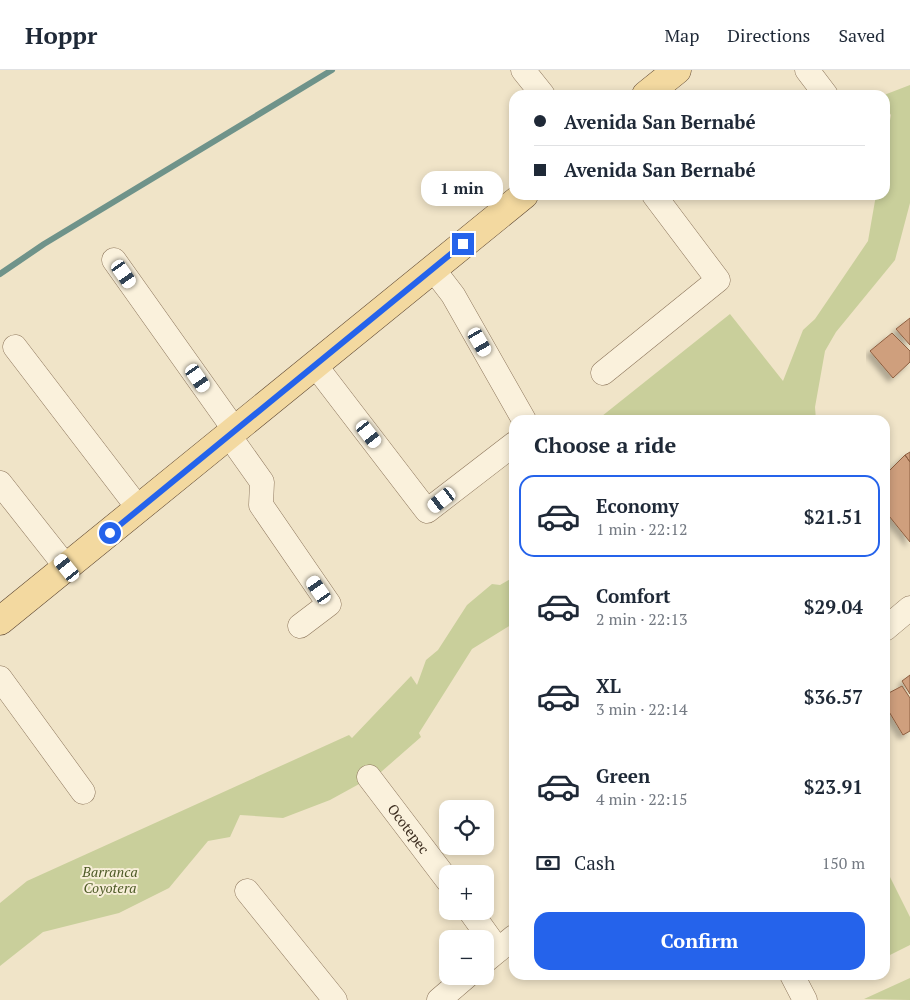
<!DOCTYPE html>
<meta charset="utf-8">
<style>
body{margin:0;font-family:"PT Serif",serif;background:#f6f6f7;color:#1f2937;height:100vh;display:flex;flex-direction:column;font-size:19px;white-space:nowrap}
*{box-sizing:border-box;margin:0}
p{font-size:16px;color:#747a83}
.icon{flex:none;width:28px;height:28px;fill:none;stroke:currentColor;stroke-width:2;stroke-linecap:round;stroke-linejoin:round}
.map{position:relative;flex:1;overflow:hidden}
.details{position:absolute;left:509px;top:345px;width:381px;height:565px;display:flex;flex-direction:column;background:#fff;border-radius:15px;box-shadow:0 2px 8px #0003}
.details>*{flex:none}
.guide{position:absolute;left:509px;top:20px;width:381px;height:110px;border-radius:15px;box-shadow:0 2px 8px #0003;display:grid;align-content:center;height:110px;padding:0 25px;background:#fff}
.buttons{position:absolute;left:439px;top:730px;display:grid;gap:10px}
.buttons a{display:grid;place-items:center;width:55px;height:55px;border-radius:10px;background:#fff;box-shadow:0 2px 8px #0003;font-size:25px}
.end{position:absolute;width:22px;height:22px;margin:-11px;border:6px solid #2563eb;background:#fff;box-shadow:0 0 0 2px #fff}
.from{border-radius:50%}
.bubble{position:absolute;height:35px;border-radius:15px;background:#fff;box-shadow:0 2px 8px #0003;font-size:16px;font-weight:600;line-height:35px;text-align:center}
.car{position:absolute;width:15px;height:30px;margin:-15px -8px;border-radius:6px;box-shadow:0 0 4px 1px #0007;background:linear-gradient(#fff 24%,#345 0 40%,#fff 0 76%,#345 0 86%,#fff 0)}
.guide b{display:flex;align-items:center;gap:18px;height:48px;font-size:19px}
.guide b+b{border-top:1px solid #e0e1e3}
.guide i{width:12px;height:12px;background:#1f2937}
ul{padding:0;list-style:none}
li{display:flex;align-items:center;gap:15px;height:82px;margin:0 10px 8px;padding:0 15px;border:2px solid transparent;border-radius:15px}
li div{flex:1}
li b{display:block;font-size:19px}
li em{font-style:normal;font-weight:600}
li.active{border-color:#2563eb}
li>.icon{width:45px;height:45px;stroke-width:1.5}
h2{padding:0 25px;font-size:22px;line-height:60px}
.pay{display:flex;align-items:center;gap:12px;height:55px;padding:0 25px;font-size:19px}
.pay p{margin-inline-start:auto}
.button{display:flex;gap:10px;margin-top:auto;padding:10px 25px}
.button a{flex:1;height:58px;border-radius:15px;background:#2563eb;color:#fff;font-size:20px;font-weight:600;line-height:58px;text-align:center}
header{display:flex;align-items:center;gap:30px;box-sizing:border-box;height:70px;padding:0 25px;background:#fff;border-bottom:1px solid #e0e1e3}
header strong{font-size:24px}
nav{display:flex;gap:28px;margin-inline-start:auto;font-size:18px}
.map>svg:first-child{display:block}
.green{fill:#c9cf9b}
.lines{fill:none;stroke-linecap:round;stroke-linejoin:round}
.stream{stroke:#6f938a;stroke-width:6}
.building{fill:#cf9f7d;stroke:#8d5f41;filter:url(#shadow)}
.minor-casing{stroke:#8d765c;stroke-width:25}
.major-casing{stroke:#5b4430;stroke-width:29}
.minor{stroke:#faf1dc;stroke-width:24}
.major{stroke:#f3d9a0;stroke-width:28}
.route{stroke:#2563eb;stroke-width:6}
.labels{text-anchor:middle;stroke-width:4;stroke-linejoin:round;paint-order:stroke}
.street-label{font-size:14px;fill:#3d2e20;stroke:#f7eed8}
.park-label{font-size:14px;font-style:italic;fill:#4d5a26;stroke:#f7eed8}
</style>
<header>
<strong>Hoppr</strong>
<nav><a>Map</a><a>Directions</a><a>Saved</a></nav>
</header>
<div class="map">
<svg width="910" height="930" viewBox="0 0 910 930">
<defs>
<filter id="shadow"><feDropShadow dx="-4.5" dy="4.5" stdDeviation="2.5" flood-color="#0004"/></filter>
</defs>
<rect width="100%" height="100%" fill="#f0e4c8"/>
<path class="green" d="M910,15V133L895,190L836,262L825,281L815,337L816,350H597L730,244L783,311L803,260L815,249L868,171L876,125H885V77L891,45L885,36L884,25Z
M514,507V553L472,579L419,663L421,667L381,702L330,730L283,748L240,745L230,767L208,771L169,818L119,843L43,862L0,896V833L27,811L349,665L352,668L411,606L417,615L426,590L438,580L467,535L492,514L500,515Z
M888,803L910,847V875L890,885L885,876V805Z
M910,908V930L864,929Z"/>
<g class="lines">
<path class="stream" d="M0,204L44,174L332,0"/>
</g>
<path class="building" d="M910,248V275L896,259Z
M892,263L910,281V292L893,308L870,281Z
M910,382V392L905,385Z
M905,385L910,392V472L885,441V405Z
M910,605V624L902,611Z
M902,616L910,628V661L903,665L885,635V625Z"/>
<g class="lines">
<g class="minor-casing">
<g id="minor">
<path d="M523,0L543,25"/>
<path d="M807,0L826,25"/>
<path d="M114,190L234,359"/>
<path d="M433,199L453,225L524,350"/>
<path d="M15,277L139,439"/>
<path d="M315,295L427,441L514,374"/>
<path d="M603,303L718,210L654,125"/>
<path d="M228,364L262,412L261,435L329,534L300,556"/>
<path d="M0,413L67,498"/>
<path d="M885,559L910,538"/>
<path d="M0,608L83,722"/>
<path id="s1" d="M369,707L448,811"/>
<path d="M247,821L335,930"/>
<path d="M470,841L498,880"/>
<path d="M485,891L514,867"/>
<path d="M792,905L805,930"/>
<path d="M439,930L467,906"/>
</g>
</g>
<g class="major-casing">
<path id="major" d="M646,25L677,0
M0,551L524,125"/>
</g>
<use href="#minor" class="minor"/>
<use href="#major" class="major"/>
</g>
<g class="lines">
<path class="route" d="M110,463L463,174"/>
</g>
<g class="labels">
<g class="street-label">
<text dy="5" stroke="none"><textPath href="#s1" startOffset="65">Ocotepec</textPath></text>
</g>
<g class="park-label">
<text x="110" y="807">Barranca<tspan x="110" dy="16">Coyotera</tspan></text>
</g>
</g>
</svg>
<div class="buttons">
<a><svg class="icon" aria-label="locate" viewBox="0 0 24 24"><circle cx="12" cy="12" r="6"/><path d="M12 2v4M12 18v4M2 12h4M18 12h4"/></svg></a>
<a>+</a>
<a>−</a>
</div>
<i class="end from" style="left:110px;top:463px"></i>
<i class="end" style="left:463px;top:174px"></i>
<div class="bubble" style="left:421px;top:101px;width:82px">1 min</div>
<i class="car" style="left:124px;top:204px;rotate:145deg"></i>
<i class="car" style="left:480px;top:272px;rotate:150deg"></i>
<i class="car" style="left:198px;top:308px;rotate:145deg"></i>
<i class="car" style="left:369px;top:364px;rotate:142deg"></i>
<i class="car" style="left:442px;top:430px;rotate:232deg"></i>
<i class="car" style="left:67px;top:498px;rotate:321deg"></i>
<i class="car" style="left:319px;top:520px;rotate:325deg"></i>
<div class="guide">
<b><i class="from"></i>Avenida San Bernabé</b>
<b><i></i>Avenida San Bernabé</b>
</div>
<section class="details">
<h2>Choose a ride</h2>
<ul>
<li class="active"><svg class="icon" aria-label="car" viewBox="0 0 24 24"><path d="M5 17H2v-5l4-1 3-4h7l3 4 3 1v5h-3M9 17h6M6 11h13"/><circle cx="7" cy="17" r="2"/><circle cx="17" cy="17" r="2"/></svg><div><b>Economy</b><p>1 min · 22:12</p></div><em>$21.51</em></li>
<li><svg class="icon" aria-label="car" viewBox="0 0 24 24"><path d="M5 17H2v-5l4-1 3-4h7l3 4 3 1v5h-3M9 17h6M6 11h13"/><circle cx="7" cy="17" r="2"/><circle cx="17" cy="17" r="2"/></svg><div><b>Comfort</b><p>2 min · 22:13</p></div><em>$29.04</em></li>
<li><svg class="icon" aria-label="car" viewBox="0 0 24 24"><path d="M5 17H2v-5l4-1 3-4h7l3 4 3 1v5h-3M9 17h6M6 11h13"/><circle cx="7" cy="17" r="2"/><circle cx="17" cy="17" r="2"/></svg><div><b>XL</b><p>3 min · 22:14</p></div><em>$36.57</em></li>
<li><svg class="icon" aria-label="car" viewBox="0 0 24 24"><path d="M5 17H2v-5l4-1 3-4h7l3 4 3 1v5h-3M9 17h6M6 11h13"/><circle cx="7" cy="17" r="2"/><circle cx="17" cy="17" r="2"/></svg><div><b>Green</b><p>4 min · 22:15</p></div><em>$23.91</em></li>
</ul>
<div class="pay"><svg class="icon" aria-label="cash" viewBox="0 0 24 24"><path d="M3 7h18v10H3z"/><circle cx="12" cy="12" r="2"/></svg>Cash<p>150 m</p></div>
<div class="button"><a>Confirm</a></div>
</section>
</div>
